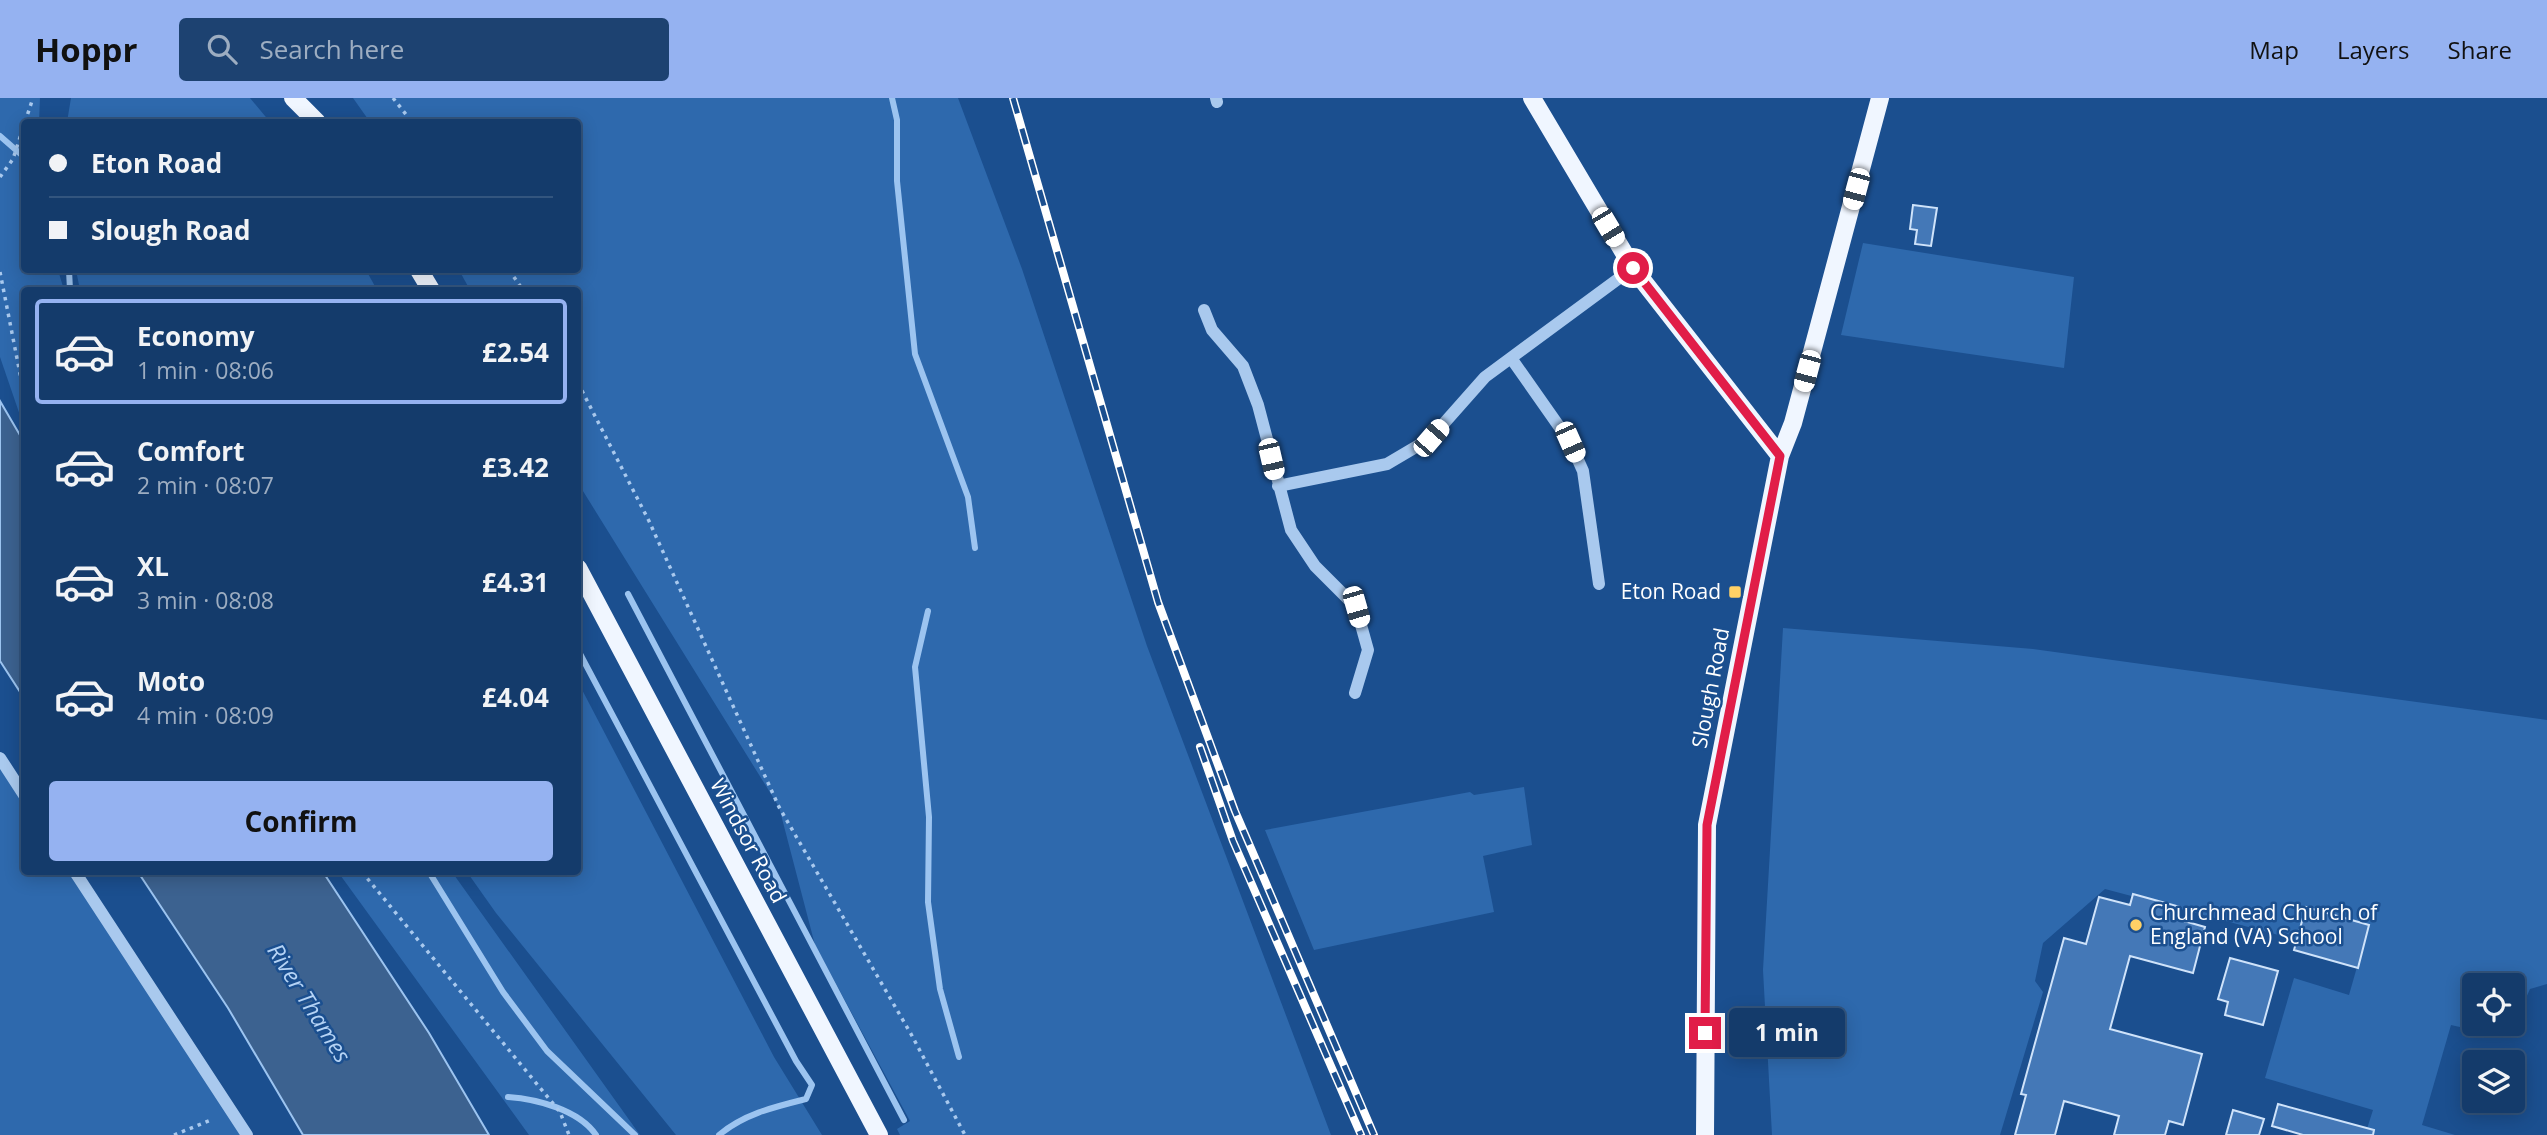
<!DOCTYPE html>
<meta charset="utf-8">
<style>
body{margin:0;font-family:"Open Sans",sans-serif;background:#1d4271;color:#f1f3f6;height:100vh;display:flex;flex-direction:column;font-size:26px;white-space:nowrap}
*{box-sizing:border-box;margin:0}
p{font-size:23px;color:#9dadc1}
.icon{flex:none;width:38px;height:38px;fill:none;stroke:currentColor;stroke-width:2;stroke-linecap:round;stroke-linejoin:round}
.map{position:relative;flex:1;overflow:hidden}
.sheet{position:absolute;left:21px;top:189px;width:560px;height:588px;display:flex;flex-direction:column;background:#143b6b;border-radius:7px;box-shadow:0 4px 18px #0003,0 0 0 2px #33557e}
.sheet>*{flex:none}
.top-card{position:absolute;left:21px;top:21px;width:560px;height:154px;border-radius:7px;box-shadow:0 4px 18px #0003,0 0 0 2px #33557e;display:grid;align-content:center;height:154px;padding:0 28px;background:#143b6b}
.controls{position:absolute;left:2462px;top:875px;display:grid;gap:14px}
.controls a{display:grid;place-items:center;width:63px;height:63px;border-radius:7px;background:#143b6b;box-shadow:0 4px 18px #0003,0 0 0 2px #33557e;font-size:35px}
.end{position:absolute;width:32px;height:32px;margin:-16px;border:9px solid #e11d48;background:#fff;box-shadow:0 0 0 4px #fff}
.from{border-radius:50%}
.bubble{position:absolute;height:49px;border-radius:7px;background:#143b6b;box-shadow:0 4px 18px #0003,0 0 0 2px #33557e;font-size:23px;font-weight:700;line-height:49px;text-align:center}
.car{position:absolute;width:21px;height:42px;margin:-21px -10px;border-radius:9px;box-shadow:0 0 5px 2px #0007;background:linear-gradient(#fff 24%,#345 0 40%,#fff 0 76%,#345 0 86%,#fff 0)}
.top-card b{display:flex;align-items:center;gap:24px;height:66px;font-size:26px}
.top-card b+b{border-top:2px solid #33557e}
.top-card i{width:18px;height:18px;background:#f1f3f6}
ul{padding:12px 0 0;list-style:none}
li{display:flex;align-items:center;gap:21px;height:105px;margin:0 14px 10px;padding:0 14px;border:4px solid transparent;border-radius:7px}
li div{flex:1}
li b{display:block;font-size:26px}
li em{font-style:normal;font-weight:700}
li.on{border-color:#95b2f1}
li>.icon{width:63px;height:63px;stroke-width:1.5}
.action{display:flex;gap:14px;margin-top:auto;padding:14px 28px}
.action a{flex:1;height:80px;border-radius:7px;background:#95b2f1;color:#111;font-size:28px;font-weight:700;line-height:80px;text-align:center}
header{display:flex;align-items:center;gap:42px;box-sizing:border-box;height:98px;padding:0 35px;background:#95b2f1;color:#111}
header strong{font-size:33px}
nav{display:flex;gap:38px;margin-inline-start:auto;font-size:24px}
.search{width:490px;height:63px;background:#1d4271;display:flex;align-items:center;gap:18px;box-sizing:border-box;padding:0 24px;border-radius:7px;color:#9dadc1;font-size:26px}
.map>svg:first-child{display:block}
.green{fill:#2e69ad;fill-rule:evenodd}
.water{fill:#3c6290;stroke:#9cc4f0;stroke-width:2}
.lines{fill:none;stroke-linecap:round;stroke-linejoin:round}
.stream{stroke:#9cc4f0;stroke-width:6}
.building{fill:#4478b7;stroke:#cfe3fa;stroke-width:2}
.path{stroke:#a9c9ee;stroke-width:3.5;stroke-dasharray:3.5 5;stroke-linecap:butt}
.minor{stroke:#a9c9ee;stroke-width:12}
.major{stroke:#f0f6ff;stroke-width:18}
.rail-casing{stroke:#fff;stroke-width:8}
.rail{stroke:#1b4f8f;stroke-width:5;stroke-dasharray:16;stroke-linecap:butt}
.route{stroke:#e11d48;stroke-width:9}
.poi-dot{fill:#ffd166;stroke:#1b4f8f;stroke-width:2.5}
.labels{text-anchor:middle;stroke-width:5;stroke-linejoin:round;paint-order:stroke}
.poi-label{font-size:21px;fill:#fff;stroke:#1b4f8f;text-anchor:end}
.street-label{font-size:21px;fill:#fff;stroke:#1b4f8f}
.water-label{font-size:23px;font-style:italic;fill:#b5d3f5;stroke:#1b4f8f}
</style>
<header>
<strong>Hoppr</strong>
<div class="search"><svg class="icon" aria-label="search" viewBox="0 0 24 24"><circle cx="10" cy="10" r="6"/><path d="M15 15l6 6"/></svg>Search here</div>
<nav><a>Map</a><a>Layers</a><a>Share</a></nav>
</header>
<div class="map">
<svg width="2547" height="1037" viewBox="0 0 2547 1037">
<rect width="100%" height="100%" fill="#1b4f8f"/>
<path class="green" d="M0,0H40L39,24H24V172H58L64,192H24V329L0,259Z
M71,0H250L270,24H67Z
M353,0H958L1022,171L1147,548L1331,1037H900L897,1031L910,1023L815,847L779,709L578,385V192H470L459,172H578V24H370Z
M1863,145L2074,179L2064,270L1841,237Z
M76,172H366L377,192H80Z
M1783,530L2033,551L2547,622V886L2530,891L2508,940L2451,927L2422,1027L2455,1037H2365L2373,1012L2265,980L2294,880L2349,897L2369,827L2306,810L2297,842L2105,791L2043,845L2035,883L2043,894L2000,1037H1772L1763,872ZM2474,887H2513V926H2474Z
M578,584L774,959L822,1037H676L496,815L467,774H578Z
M0,658L24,696V774H74L247,1037H0Z
M1524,689L1532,747L1483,758L1494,814L1314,852L1265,732L1470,694L1474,697Z
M338,774H452L640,1037H529Z"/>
<path class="water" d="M0,303L24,344V600L0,563Z
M138,774H323L429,935L489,1037H303L228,910Z"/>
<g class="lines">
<path class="stream" d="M892,0L897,22V83L915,256L968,399L975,450
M0,38L24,59
M69,172L70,192
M628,496L904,1022
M928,513L915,569L929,719L928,804L940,891L959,959
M578,552L796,963L812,987L806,1001C774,1009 744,1016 719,1037
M429,774L503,894L547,953L635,1037
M508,999C537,1001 579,1012 596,1037"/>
</g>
<path class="building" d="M1913,107L1937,110L1931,148L1915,146L1917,132L1910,131Z
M2133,796L2180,809L2177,821L2205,829L2193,875L2130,858L2110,931L2202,956L2183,1027L2169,1023L2165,1037H2114L2119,1018L2064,1003L2055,1037H2015L2026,997L2021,996L2064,840L2086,846L2099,799L2130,807Z
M2306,809L2369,827L2358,870L2294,852Z
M2230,860L2278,873L2263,927L2225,917L2228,904L2218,901Z
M2278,1006L2374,1032L2373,1037H2303L2272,1028Z
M2233,1012L2264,1021L2259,1037H2226Z"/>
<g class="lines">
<path class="path" d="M393,0L412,24
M25,24L33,0
M0,79L13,61L24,27
M509,172L523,192
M0,174L24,296
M578,285L649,423L779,709L911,936L965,1037
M362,774L560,1014L569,1037
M174,1037L211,1022"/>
<path class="minor" d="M1216,0L1217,4
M1204,212L1212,232L1243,268L1258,307L1291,432L1315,468L1356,509L1368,552L1355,595
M1511,260L1570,344L1583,373L1599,486
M1278,388L1387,366L1431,340L1485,279L1633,170
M0,660L24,697
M75,774L247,1037"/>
<path class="major" d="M293,0L317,24
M1532,0L1633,170L1780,358
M419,172L431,192
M578,470L879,1037
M1705,1037L1707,727L1780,358L1793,325L1880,0"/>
<g class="rail-casing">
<path id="rail" d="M1013,0L1158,504L1235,713L1374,1037
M1200,649L1233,743L1361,1037"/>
</g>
<use href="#rail" class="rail"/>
</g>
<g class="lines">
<path class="route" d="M1633,170L1780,358L1707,727L1705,935"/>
</g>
<g class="poi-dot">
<rect x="1728" y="487" width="14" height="14" rx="3.5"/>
<circle cx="2136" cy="827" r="7"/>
</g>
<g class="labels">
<g class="poi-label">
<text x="1721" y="501">Eton Road</text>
<text x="2150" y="822" text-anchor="start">Churchmead Church of<tspan x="2150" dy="24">England (VA) School</tspan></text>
</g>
<g class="street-label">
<text transform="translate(1711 590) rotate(-79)" y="7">Slough Road</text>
<text transform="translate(748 743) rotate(62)" y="7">Windsor Road</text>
</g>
<g class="water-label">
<text transform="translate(309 905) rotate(58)" y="8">River Thames</text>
</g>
</g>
</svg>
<div class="controls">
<a><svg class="icon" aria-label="locate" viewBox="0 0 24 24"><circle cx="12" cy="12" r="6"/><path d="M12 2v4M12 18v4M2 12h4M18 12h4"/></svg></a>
<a><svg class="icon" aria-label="layers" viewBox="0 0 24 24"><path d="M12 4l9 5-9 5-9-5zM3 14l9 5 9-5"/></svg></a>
</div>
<i class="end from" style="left:1633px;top:170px"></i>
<i class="end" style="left:1705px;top:935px"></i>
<div class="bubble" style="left:1729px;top:910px;width:116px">1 min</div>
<i class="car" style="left:1856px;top:91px;rotate:195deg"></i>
<i class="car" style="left:1608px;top:129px;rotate:149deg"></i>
<i class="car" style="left:1807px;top:273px;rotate:195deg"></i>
<i class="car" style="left:1431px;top:340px;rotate:41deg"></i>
<i class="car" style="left:1570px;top:344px;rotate:156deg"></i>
<i class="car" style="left:1271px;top:361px;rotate:167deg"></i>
<i class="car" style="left:1356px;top:509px;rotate:164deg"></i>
<div class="top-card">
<b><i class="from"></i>Eton Road</b>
<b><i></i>Slough Road</b>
</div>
<section class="sheet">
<ul>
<li class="on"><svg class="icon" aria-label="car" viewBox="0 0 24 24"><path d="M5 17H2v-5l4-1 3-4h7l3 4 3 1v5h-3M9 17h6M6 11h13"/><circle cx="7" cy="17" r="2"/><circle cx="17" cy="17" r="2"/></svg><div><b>Economy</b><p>1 min · 08:06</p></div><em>£2.54</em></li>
<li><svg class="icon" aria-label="car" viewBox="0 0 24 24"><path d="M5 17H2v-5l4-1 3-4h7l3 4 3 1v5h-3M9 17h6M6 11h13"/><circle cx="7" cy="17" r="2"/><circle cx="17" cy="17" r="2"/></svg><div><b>Comfort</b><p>2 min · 08:07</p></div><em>£3.42</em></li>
<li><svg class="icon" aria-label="car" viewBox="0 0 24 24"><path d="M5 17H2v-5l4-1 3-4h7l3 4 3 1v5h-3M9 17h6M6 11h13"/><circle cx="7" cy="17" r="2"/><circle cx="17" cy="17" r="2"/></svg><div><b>XL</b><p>3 min · 08:08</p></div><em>£4.31</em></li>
<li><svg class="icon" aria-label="car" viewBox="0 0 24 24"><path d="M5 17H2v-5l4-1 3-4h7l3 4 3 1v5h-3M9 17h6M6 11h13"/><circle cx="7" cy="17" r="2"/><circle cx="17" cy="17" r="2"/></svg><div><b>Moto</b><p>4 min · 08:09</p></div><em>£4.04</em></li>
</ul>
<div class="action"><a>Confirm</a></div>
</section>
</div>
